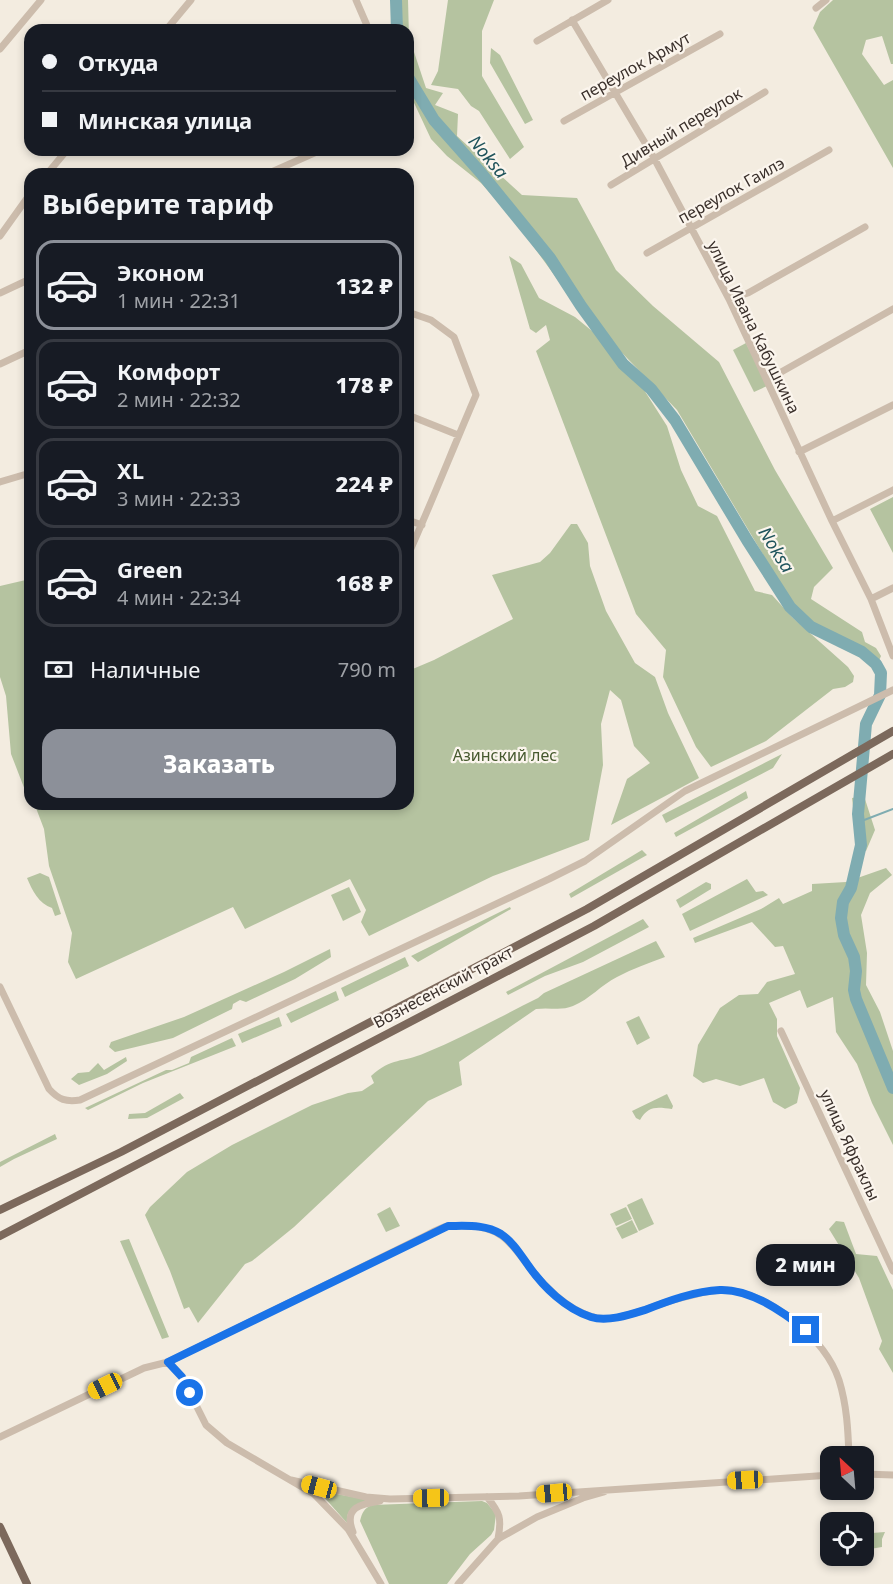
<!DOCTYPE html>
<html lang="ru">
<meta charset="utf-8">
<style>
body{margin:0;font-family:"Noto Sans",sans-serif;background:#20242c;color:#f1f3f6;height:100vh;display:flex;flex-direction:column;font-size:22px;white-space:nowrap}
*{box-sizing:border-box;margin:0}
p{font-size:20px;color:#9ea1a6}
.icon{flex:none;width:33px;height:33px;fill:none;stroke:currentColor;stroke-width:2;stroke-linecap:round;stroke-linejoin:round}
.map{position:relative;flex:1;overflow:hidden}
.panel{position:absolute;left:24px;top:168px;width:390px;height:642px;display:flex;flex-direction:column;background:#171b24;border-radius:18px;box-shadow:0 3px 9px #0003}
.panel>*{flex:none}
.guide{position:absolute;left:24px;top:24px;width:390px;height:132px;border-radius:18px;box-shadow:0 3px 9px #0003;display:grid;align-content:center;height:132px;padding:0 18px;background:#171b24}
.needle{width:39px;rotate:334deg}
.fabs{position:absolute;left:820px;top:1446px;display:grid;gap:12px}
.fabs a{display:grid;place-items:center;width:54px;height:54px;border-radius:12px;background:#171b24;box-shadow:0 3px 9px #0003;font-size:30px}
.end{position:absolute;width:27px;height:27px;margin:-14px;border:8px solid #1a73e8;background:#fff;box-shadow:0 0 0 3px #fff}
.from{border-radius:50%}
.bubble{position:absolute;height:42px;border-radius:18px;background:#171b24;box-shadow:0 3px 9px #0003;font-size:20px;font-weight:800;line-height:42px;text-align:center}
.car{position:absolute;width:18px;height:36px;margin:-18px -9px;border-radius:8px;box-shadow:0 0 4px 2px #0007;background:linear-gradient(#f5c518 24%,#345 0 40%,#f5c518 0 76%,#345 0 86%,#f5c518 0)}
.guide b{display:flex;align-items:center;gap:21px;height:57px;font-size:22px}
.guide b+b{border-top:2px solid #363941}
.guide i{width:15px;height:15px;background:#f1f3f6}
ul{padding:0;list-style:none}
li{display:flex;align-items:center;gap:18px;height:90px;margin:0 12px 9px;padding:0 6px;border:3px solid #363941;border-radius:18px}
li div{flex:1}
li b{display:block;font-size:22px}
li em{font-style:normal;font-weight:800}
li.on{border-color:#8c9099}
li>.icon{width:54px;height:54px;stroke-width:1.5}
h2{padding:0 18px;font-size:27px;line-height:72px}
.pay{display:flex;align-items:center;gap:15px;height:66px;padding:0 18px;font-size:22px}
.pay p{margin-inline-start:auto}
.cta{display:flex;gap:12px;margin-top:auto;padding:12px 18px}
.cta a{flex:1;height:69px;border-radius:18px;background:#8c9099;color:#fff;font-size:24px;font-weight:800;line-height:69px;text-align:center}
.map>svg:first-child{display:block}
.green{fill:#b5c3a0}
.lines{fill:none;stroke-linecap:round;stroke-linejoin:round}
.stream{stroke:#7facb1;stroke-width:2}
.river{stroke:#7facb1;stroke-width:12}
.minor{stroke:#ccbcac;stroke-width:7}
.major{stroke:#7c695c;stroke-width:8}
.route{stroke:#1a73e8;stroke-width:8}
.labels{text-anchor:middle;stroke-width:4.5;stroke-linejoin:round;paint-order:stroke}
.street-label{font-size:16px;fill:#3a302b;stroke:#fbf5ed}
.park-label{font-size:16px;fill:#46592e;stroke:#fbf5ed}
.water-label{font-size:18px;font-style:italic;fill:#20545c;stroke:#fbf5ed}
</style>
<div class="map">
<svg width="893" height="1584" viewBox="0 0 893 1584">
<rect width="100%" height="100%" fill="#f3ece0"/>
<path class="green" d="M394,0H408L409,37L426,88L443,93L435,105L458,114L457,136L522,195L577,198L616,270L653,306L719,362L775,470L833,568L814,587L811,599L862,632L865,642L876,648L881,656L878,663L867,651L812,624L793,605L677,410L576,305L512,217L481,183L447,156L431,139L408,90V30H395Z
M448,0H494L482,31V76L524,147L510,159L479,111L471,106L458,89L431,85L438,71Z
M833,0H893V64H891L882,36L866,40L862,54L884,85L893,80V168L813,28L820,12Z
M491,48L500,55L533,120L525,124L490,63Z
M509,256L521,264L539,298L575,317L614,349L632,371L667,426L681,470L698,506L717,516L755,591L772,595L792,617L848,667L854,676L853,682L845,687L833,689L766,741L711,767L696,747L663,677L666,650L636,614L536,351L550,340L546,325L536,333L530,329Z
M746,343L767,386L754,392L733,350Z
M893,497V553L870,509Z
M571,524H577L588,543L590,566L606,611L635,663L655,677L668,713L699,778L611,825L627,779L650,763L634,746L621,700L610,690L601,724L603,765L589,840L493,876L369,936L361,922L366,910L350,879L245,929L233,907L76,979L68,962L72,933L49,866L44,829L36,808L32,804H408V671L434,660L513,619L492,575L540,562L550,553Z
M30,579V803L11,754L6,696L0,677V586Z
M782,754L773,768L666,823L662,815Z
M746,791L748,798L676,837L674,833Z
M864,796L875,830L866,851L858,849L852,798Z
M642,850L647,855L571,898L569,894Z
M886,868L892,875L870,893L861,915L867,953L866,985L880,1012L893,1051V1145L872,1103L857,1064L836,1032L833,997L807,1008L800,990L769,1003L777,1019V1036L800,1088L797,1103L785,1109L773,1102L764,1078L740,1086L716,1079L703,1083L693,1076L698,1045L720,1008L739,995L758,994L767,982L795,974L783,946L775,947L752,922L695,943L693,938L761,909L779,898L783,904L812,891V884L846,882Z
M40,873L49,877L61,914L55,916L52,908C39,904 32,890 27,878Z
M747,879L756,892L763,891L768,895L690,931L682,914Z
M706,882L711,884V889L680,908L676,900Z
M349,887L361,912L343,921L331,895Z
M510,907L511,909L418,962L411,956Z
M643,919L649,927L583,962L545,976L508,995L506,992Z
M656,941L665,957C649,963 632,969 617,977C601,985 590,999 573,1006C561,1011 550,1007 536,1009L459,1062L462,1085L428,1101L294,1227L252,1261L245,1264L198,1323L189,1307L184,1309L170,1271L145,1215L150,1207L187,1172L232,1145L312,1105L348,1093L362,1091L374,1083L371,1076C392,1057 402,1063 425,1053C464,1037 500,1017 538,998L544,993Z
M330,949L331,957L295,979L246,1002L240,1000L233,1004L232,1009L173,1038L115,1052L109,1047L111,1042L184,1017L284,972Z
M405,957L409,966L345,997L341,988Z
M336,991L339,1000L291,1023L286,1014Z
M639,1016L650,1038L637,1045L626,1022Z
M279,1017L282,1026L242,1043L238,1034Z
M232,1038L236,1046L143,1083L88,1110L85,1108L166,1070H172L189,1063L191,1057Z
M126,1057L127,1061L107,1074L79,1085L71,1079L78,1073L89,1072L98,1063L104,1070Z
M180,1093L184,1098L147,1118L128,1119L129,1114L145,1113Z
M667,1094L673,1106L672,1109C658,1107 648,1105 640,1120L636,1118L632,1111Z
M55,1134L57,1139L14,1159L0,1167V1162Z
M642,1198L654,1224L639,1231L627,1205Z
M390,1207L400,1226L386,1232L377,1214Z
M626,1207L632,1219L616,1226L610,1214Z
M632,1220L638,1232L622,1239L616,1228Z
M836,1221L844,1222L856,1254L877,1256L893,1290V1373L879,1349L882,1341L859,1278L829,1229Z
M129,1239L169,1337L162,1339L120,1241Z
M829,1249L836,1251L838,1260L830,1265L840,1261V1267L846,1276L836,1281L829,1265L827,1266L824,1259V1251Z
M315,1490L369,1500C357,1505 346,1507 347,1523L323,1496Z
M482,1501L487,1503L496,1514L494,1530L491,1535L470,1554L447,1584H389L360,1521C362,1513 364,1508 372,1505Z
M885,1532L882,1539V1547L864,1550V1538H867L872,1533Z"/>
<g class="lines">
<path class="stream" d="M859,822L893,809"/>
<path class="river" d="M396,0L397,30
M408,77L434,120L481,173L550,258L581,306L623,364L651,389L675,420L747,540L790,607L811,627L862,652L876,664L881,673L880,695L866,724L858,814L861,845L851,888L843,902L841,918L844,935L854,957L856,971L854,990L856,999L893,1088"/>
<path class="minor" d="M356,0L369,30
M816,8L826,0
M572,20L654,158L729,299L832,521L871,599L893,656
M166,30L191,0
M537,41L608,0
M0,49L41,0
M564,121L720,34
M47,174L67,150
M267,174L321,150
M611,185L765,92
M0,236L30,194
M647,253L829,150
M0,293L30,279
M729,299L748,293L865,227
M408,312L431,320L454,337L476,395C453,448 432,502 408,555
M0,364L30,350
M767,380L893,309
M408,415L458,435
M799,452L893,405
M0,482L30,473
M408,520L422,525
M832,521L893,490
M871,599L893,588
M0,987L49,1089C59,1100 66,1102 80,1100L549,879L585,861L685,791L893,690
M781,1031L893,1271
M168,1362L182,1377L206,1425L227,1443L314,1494L348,1529L381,1584
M0,1437L144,1368L168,1362L419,1239C428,1235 438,1228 448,1226C453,1225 460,1226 466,1226C511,1226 515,1255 542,1282C555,1296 571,1310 590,1316C615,1326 652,1305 677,1299C692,1295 711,1289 727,1290C771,1295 825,1338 839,1380C847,1406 848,1430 849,1456
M864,1474L893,1475
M291,1480L366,1497L390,1499L519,1496L831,1475
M487,1497C500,1513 502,1518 498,1539
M353,1532C343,1507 361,1504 380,1501
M458,1584L498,1539L537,1517L583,1498L604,1492"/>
<path class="major" d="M0,1210L121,1152L587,909L893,731
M0,1236L594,926L893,754
M0,1527L27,1584"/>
</g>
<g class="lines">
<path class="route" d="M190,1393L182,1377L168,1362L448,1226C466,1226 485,1224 501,1234C513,1242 520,1254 528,1265C543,1287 566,1309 591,1317C607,1322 629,1315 645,1310C668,1301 695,1291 720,1290C751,1289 783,1312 806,1330"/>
</g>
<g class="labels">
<g class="street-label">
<text transform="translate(635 66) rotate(-29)" y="6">переулок Армут</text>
<text transform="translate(681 127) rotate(-31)" y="6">Дивный переулок</text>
<text transform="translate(731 190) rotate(-29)" y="6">переулок Гаилэ</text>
<text transform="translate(754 327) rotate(64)" y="6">улица Ивана Кабушкина</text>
<text transform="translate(443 987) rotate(-28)" y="6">Вознесенский тракт</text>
<text transform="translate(850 1145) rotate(65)" y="6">улица Яфраклы</text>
</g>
<g class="park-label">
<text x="505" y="761">Азинский лес</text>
</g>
<g class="water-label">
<text transform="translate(488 157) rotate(50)" y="6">Noksa</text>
<text transform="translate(776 550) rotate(58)" y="6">Noksa</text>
</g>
</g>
</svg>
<div class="fabs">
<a><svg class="needle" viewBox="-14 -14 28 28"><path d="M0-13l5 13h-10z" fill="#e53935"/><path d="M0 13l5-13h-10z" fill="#9ea1a6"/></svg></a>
<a><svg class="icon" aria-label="locate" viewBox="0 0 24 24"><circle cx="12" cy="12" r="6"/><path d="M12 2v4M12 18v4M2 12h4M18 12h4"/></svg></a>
</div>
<i class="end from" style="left:190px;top:1393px"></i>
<i class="end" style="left:806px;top:1330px"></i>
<div class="bubble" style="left:756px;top:1244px;width:99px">2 мин</div>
<i class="car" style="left:105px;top:1386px;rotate:244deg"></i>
<i class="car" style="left:745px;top:1480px;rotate:267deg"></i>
<i class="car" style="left:319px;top:1487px;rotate:285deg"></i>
<i class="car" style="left:554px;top:1493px;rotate:265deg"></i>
<i class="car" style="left:431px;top:1498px;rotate:269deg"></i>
<div class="guide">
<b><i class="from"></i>Откуда</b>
<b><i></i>Минская улица</b>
</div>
<section class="panel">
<h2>Выберите тариф</h2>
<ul>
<li class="on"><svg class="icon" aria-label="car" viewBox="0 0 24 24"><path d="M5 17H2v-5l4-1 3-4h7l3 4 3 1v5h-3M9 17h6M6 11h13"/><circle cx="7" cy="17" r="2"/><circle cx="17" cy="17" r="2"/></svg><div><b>Эконом</b><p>1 мин · 22:31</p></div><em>132 ₽</em></li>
<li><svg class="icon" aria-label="car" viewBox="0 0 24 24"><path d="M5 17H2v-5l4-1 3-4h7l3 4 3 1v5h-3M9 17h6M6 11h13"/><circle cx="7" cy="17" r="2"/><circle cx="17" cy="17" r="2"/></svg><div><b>Комфорт</b><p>2 мин · 22:32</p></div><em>178 ₽</em></li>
<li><svg class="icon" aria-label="car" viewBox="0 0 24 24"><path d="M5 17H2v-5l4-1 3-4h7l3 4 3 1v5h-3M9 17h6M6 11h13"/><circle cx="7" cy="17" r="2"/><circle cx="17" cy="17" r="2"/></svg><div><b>XL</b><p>3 мин · 22:33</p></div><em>224 ₽</em></li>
<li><svg class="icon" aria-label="car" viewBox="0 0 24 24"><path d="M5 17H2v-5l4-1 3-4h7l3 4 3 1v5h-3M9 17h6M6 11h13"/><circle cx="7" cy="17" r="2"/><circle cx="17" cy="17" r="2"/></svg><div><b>Green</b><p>4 мин · 22:34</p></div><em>168 ₽</em></li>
</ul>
<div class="pay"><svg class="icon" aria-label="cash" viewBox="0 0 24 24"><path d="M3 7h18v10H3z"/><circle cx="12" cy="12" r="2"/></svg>Наличные<p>790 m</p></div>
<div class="cta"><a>Заказать</a></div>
</section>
</div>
